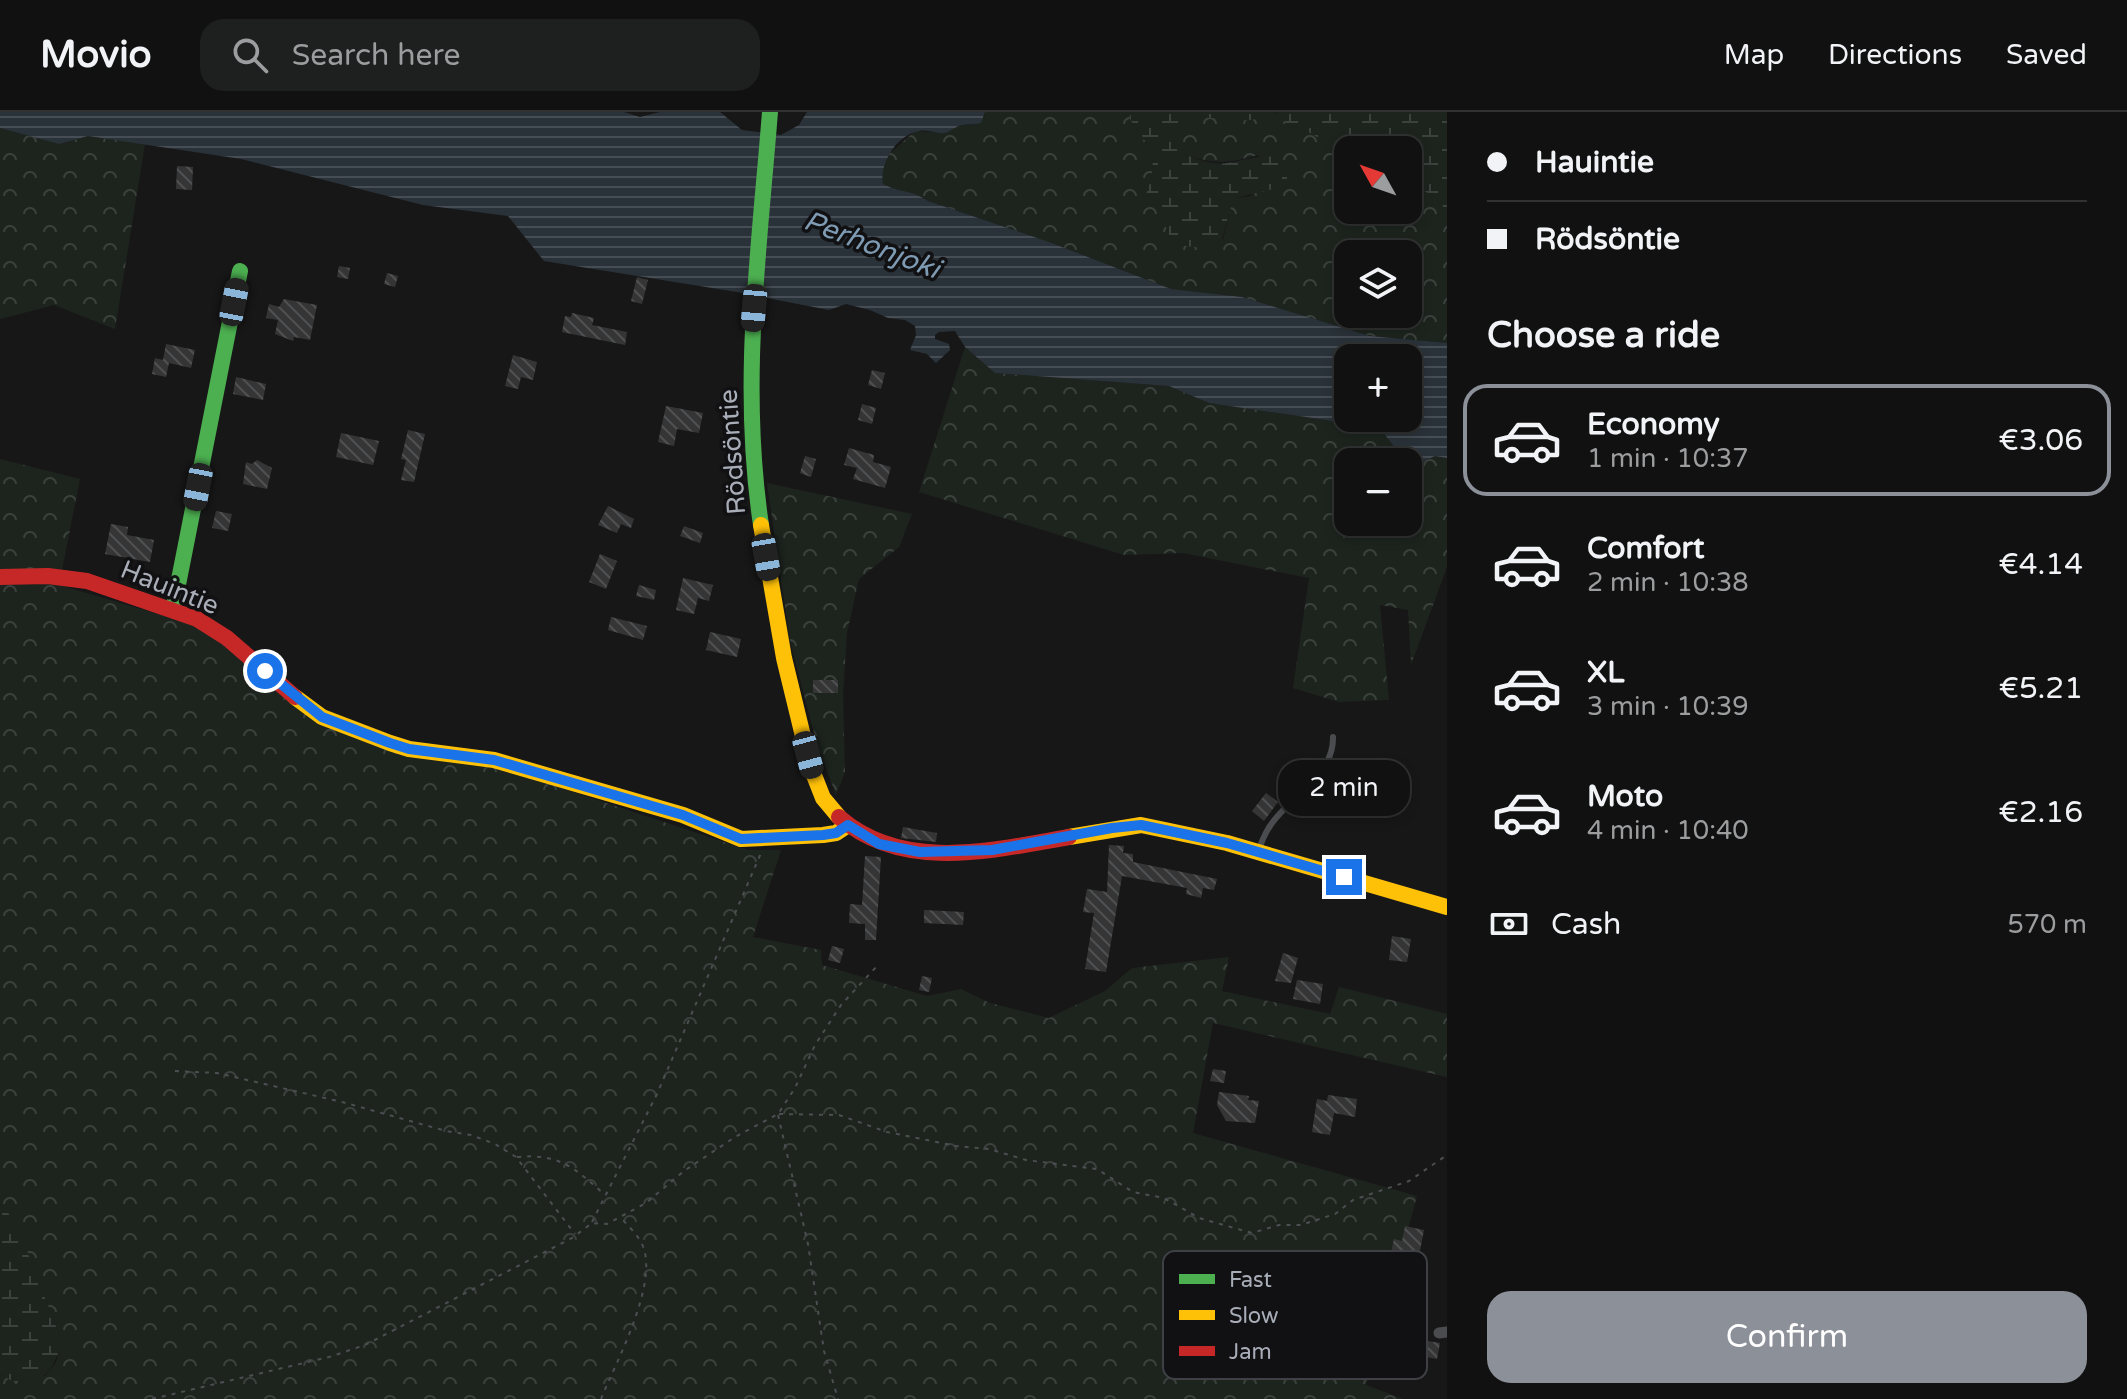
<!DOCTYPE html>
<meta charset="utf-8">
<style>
body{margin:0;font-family:"Varela Round",sans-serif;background:#1e1f1f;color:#f1f3f6;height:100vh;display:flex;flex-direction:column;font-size:30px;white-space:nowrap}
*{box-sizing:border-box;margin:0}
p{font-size:26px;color:#9c9d9f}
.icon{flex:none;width:44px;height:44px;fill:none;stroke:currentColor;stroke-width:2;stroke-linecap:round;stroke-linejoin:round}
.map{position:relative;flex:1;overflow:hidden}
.details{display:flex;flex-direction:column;background:#111;width:680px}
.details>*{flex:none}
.hud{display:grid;align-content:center;height:176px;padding:0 40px;background:#111}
.needle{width:52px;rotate:310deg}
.buttons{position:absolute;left:1334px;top:24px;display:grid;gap:16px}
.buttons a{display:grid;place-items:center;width:88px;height:88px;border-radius:16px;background:#111;box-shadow:0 4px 12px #0003,0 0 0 2px #303131;font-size:40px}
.end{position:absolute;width:36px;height:36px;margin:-18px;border:10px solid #1a73e8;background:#fff;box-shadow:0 0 0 4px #fff}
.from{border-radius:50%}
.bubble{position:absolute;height:56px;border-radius:24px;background:#111;box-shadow:0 4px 12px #0003,0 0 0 2px #303131;font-size:26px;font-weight:600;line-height:56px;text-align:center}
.car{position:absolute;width:24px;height:48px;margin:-24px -12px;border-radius:10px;box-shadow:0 0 6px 2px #0007;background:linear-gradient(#222 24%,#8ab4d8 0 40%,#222 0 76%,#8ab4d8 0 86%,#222 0)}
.hud b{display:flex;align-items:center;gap:28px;height:76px;font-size:30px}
.hud b+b{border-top:2px solid #303131}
.hud i{width:20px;height:20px;background:#f1f3f6}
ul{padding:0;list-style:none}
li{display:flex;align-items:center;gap:24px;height:112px;margin:0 16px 12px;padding:0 24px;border:4px solid transparent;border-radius:24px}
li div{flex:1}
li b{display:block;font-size:30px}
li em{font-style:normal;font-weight:600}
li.on{border-color:#8c9099}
li>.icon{width:72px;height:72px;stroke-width:1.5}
h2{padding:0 40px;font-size:36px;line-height:96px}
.pay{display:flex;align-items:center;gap:20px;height:88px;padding:0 40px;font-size:30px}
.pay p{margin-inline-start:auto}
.cta{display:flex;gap:16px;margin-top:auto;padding:16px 40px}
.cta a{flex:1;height:92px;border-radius:24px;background:#8c9099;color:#fff;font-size:32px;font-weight:600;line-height:92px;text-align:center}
header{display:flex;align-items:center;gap:48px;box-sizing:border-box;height:112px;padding:0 40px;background:#111;border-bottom:2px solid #303131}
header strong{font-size:38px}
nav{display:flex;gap:44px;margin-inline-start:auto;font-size:28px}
.search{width:560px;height:72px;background:#1e1f1f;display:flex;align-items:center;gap:20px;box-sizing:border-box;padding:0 28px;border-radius:24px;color:#9c9d9f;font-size:30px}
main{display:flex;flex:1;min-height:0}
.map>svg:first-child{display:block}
.forest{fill:url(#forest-crowns);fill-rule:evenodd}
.wetland{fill:url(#wetland-marsh)}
.water{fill:url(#water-rules);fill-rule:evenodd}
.building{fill:url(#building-back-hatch)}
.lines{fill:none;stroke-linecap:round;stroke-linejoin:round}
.path{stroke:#4d4e52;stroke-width:2;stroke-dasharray:4 6;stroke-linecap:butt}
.lane{stroke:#4b4c50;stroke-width:6}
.street{stroke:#4b4c50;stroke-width:11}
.fast{stroke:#4caf50;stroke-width:16}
.slow{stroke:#ffc107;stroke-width:16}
.jam{stroke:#c62828;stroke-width:16}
.route{stroke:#1a73e8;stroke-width:10}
.labels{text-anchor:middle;stroke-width:7;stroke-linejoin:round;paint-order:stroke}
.street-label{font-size:26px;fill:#a8adb8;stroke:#111113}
.water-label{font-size:28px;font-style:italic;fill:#7f9bb3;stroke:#111113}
.key{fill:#111113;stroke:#3e4045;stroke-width:2}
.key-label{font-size:22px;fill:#a8adb8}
</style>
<header>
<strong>Movio</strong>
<div class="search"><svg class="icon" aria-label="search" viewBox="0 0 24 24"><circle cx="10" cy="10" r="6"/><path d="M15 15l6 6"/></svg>Search here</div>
<nav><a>Map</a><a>Directions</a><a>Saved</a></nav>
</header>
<main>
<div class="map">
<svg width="1447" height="1287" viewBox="0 0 1447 1287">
<defs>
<pattern id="forest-crowns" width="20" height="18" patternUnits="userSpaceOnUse" patternTransform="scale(2)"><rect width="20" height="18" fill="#1d241e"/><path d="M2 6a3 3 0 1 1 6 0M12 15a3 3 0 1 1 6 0" fill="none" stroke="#3b413d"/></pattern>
<pattern id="wetland-marsh" width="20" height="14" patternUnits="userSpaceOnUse" patternTransform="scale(2)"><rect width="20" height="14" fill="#1d241e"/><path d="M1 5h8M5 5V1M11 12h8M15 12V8" fill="none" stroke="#3b413d"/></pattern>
<pattern id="water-rules" width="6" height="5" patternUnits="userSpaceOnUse" patternTransform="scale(2)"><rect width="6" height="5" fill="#2a3239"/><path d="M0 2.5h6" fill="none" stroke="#464d54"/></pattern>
<pattern id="building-back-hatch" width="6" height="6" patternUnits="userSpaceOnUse" patternTransform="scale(2)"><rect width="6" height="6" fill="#353536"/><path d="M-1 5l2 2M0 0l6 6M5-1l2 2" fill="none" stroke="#4f5051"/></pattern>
</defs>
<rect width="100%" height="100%" fill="#171717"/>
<path class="forest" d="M985,0H1133L1129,5C1134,16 1142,22 1147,32C1156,49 1153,66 1147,82L1159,97L1172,130L1223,128L1231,94L1236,86L1252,84L1259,43C1223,52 1214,53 1178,40L1172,26L1180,15L1195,4C1227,7 1249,12 1279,0L1286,13L1303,17L1319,25L1344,21L1360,24L1374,28L1386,38H1348V98H1408V71L1434,84L1447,99V231L1370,224L1242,185L1171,177L1049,130L928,89C911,78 899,81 883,72L880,60L889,42L915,19L943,21L961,13H974L984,5ZM1348,142H1408V202H1348Z
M0,16L59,32L88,24L145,32L115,217L54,193L0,207Z
M965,235L995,261L1169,274L1209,291L1326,308L1383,320L1421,350L1435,344L1447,346V455L1411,553L1408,498L1380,493L1389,588L1339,590L1293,576L1309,466L1183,441L1124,443L919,380ZM1348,350H1408V410H1348Z
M0,347L80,367L59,473L189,511L221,530L300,597L489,652L748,738H781L753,825L821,838L822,853L927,884L961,877L990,891L1049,906L1105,879L1132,856L1229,845L1222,879L1330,902L1339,875L1447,902V965L1213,911L1193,1021L1417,1084L1366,1273L1403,1287H0V1261L3,1264H45L56,1250L62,1230L15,1108L0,1093Z
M767,371L912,402L899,435L859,467L847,521L843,583L845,660L836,683L816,629L790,529Z"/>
<path class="wetland" d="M1133,0H1277C1252,14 1223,7 1195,4L1180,15L1172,26L1178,40C1193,45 1211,54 1227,51C1245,48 1259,43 1277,45L1288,58L1286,74L1236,86L1231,94L1222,128C1203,137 1192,137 1172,130L1159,97L1146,82C1153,66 1156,49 1147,32C1142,22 1134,16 1129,5Z
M1279,0H1447V99L1434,84L1408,71V38H1386L1374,28L1344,21L1319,26L1303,17L1286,13Z
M0,1093L15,1108L62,1230C53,1262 32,1287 0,1261Z"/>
<path class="water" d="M0,0H624L640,5L660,0H720L742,18L781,23L799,13L807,0H985L981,11C974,13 969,12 962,13C956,14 950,20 944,21C936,22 928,17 919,19C897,23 879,51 883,72C900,81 910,77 928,89L1049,130L1171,177L1242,185L1370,224L1447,231V346L1435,344L1422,350L1404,348L1383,320L1326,308L1209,291L1169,274L995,261L965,235L955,219L939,220L935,223V227L949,232L950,238L936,251L927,242L910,238L916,223L915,214L905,208L888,206L870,198L846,192L829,198L737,180L544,149L508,104L423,93L241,47L88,24L59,32L0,16ZM1348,246H1408V306H1348Z"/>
<path class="building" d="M177,54L193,55L192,78L176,77Z
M339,154L350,156L348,167L337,165Z
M387,161L398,164L395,175L384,172Z
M637,165L648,168L642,192L631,189Z
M284,187L317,193L310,228L294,225L293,229L275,222L278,208L266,206L269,192L279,195Z
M572,201L594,206L592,213L627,220L625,233L562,220L565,204L571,205Z
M166,232L195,238L191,256L169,251L166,265L152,262L155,246L163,248Z
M513,243L537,250L533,268L521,265L518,277L505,274Z
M872,258L885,261L881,277L868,273Z
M236,265L266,272L263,288L233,282Z
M862,292L876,296L872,312L858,308Z
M666,294L703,301L699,321L677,317L674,334L658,330Z
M408,318L425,322L414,370L401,368L406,348L401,347Z
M341,321L379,329L373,353L336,345Z
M849,336L874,343L873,350L891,355L885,376L853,367L857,356L844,353Z
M805,344L816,347L811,365L800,361Z
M257,348L272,356L267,377L243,372L246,350L252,352Z
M608,394L634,407L631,416L621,412L617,421L598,413Z
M216,399L232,402L228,419L212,416Z
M111,412L128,415L127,423L154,428L150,450L105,442Z
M684,414L703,421L700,431L680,424Z
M600,442L617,449L606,477L589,470Z
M683,466L713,473L709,489L698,486L694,502L676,498Z
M639,473L656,478L654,488L636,484Z
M611,505L647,514L643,528L608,518Z
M710,520L741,527L737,545L706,538Z
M813,568H838V581H813Z
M1266,681L1278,690L1264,709L1252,699Z
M903,715L937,721L936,730L901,726Z
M1109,733L1124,734L1123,741L1133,742V750L1217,767L1214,778L1203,776L1201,786L1186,782L1187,776L1122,764L1106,860L1085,857L1094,801L1083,800L1087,777L1107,780Z
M865,744L881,745L876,828H865V812L849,811L850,792L862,793Z
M924,798L964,800L963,813L924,811Z
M1392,824L1411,827L1407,850L1389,848Z
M832,834L844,837L840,851L828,848Z
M1283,841L1298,846L1291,871L1275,869Z
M922,864L932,866L929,880L919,878Z
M1297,868L1323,872L1320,892L1293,887Z
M1213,957L1226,959L1224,971L1210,969Z
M1219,980L1249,984L1248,988L1259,989L1255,1011L1226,1009L1217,993Z
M1328,983L1357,987L1355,1005L1334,1001L1330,1023L1312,1020L1317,987L1327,989Z
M1405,1114L1424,1118L1419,1144L1408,1142L1403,1162L1387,1159L1394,1127L1402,1129Z
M1383,1224L1427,1232L1428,1229L1440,1231L1437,1247L1410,1242L1409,1247L1392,1245L1390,1255L1378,1253Z"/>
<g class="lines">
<path class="path" d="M175,959L217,961L342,990L446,1019L471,1023L495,1032L516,1045L575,1122
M779,1002L839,1003L887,1020L956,1034L989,1037L1026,1048L1097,1057L1133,1080L1164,1086L1199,1106L1252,1121L1279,1113H1301L1335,1102L1353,1088L1409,1069L1447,1043
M778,1003L808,1132L824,1239L838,1287
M517,1045C559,1041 575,1056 605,1083
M592,1110L657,982L761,741
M152,1287L329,1245L365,1233L572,1126L592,1111L607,1112L646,1091L684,1059L735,1025L778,1002L795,976L815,933L841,893L878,853
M601,1287C616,1250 656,1177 644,1137C640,1125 630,1116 622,1107"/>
<path class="lane" d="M1258,740C1262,728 1267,716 1276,706C1296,682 1334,661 1333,625"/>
<path class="street" d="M1439,1221L1447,1220"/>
<path class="fast" d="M761,413C740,271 759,141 770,0
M173,498L240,159"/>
<path class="slow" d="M761,413L784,546L810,653L823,686L839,705
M295,585L322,605L390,631L409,637L494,648L683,703L741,727L823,723L836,721L848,713
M1069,725L1141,713L1227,731L1447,795"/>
<path class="jam" d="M0,465L48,464L87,469L197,507L227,526L295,585
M839,705C903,761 994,738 1069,725"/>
</g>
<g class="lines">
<path class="route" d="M265,559L322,605L390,631L409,637L494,648L683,703L741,727L823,723L836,721L848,713L879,732L920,740L992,738L1112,716L1141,713L1227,731L1344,765"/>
</g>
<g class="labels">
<g class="street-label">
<text transform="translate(732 340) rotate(-94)" y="9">Rödsöntie</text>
<text transform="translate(170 475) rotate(22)" y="9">Hauintie</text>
</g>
<g class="water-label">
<text transform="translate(872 132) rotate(21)" y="10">Perhonjoki</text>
</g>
</g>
<rect x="1163" y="1139" width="264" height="128" rx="12" class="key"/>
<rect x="1179" y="1162" width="36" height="10" fill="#4caf50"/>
<rect x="1179" y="1198" width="36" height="10" fill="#ffc107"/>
<rect x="1179" y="1234" width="36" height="10" fill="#c62828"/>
<g class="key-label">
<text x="1229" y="1175">Fast</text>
<text x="1229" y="1211">Slow</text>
<text x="1229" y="1247">Jam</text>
</g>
</svg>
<div class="buttons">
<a><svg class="needle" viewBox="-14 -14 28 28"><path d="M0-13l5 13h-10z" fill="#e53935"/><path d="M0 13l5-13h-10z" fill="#9c9d9f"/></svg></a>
<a><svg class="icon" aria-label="layers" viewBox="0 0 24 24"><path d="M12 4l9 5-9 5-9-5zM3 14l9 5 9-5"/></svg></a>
<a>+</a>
<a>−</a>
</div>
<i class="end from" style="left:265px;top:559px"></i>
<i class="end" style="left:1344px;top:765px"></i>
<div class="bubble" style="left:1278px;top:648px;width:132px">2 min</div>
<i class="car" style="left:234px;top:190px;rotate:11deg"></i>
<i class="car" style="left:754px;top:196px;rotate:185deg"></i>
<i class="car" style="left:198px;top:375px;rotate:191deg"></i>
<i class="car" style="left:766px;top:445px;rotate:170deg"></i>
<i class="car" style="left:808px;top:643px;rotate:165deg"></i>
</div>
<section class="details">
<div class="hud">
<b><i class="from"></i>Hauintie</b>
<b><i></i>Rödsöntie</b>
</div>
<h2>Choose a ride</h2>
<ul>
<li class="on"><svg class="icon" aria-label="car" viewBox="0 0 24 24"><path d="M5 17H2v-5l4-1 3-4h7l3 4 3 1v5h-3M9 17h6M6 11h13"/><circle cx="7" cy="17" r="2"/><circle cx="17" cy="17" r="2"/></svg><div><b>Economy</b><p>1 min · 10:37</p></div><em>€3.06</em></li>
<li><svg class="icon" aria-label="car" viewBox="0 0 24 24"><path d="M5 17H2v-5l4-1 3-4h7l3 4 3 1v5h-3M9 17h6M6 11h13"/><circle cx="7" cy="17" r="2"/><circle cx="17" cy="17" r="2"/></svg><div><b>Comfort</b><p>2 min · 10:38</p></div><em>€4.14</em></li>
<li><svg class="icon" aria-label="car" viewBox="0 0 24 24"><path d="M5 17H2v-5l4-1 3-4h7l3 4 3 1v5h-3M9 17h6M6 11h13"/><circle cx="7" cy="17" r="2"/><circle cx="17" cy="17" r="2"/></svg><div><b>XL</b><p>3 min · 10:39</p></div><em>€5.21</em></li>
<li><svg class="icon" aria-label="car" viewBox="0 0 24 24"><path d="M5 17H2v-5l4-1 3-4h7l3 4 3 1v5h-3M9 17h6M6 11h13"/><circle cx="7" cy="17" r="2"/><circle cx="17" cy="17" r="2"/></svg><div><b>Moto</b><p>4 min · 10:40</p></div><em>€2.16</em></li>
</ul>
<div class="pay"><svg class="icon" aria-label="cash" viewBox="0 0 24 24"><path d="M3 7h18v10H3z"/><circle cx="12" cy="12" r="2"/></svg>Cash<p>570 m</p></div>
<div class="cta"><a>Confirm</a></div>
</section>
</main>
